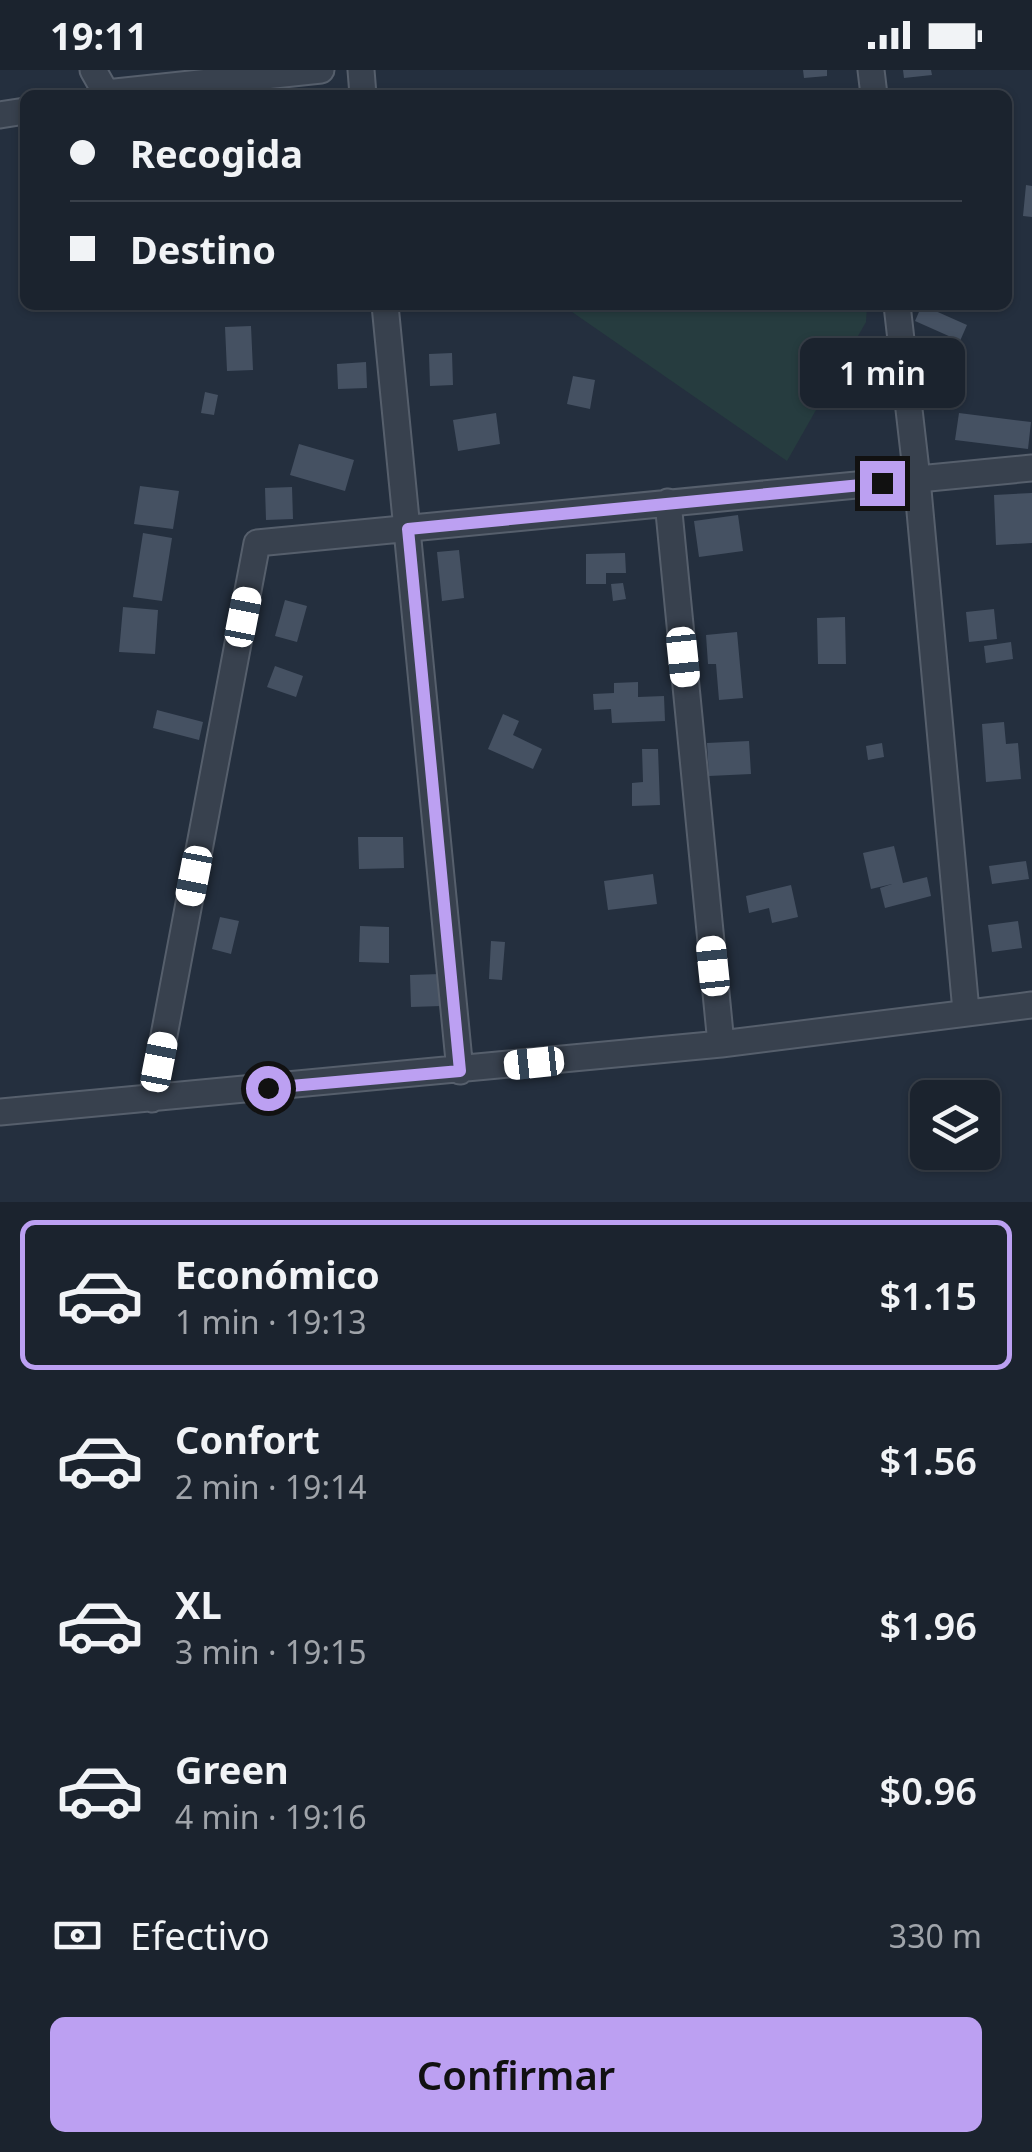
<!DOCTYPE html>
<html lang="es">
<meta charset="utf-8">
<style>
body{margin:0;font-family:"Noto Sans",sans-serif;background:#242b36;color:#f1f3f6;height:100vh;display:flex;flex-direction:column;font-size:38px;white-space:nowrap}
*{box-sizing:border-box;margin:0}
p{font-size:32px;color:#a0a4aa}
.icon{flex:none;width:55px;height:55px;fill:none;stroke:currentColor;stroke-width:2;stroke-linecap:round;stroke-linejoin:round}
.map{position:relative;height:1132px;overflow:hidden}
.panel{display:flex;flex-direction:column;background:#1b232e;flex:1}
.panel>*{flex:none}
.hud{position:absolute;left:20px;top:20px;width:992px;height:220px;border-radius:15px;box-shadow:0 2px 8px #0004,0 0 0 2px #39404a;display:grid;align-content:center;height:220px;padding:0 50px;background:#1b232e}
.buttons{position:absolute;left:910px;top:1010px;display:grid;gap:20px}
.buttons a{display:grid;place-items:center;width:90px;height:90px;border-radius:15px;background:#1b232e;box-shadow:0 2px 8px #0004,0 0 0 2px #39404a;font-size:50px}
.end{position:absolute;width:45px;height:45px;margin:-22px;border:12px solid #bca0f2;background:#111;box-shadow:0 0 0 5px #111}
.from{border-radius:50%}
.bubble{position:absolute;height:70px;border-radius:15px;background:#1b232e;box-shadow:0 2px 8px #0004,0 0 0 2px #39404a;font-size:32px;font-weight:600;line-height:70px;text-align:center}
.car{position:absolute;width:30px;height:60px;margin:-30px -15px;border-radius:12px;box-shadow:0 0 8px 2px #0007;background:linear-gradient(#fff 24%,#345 0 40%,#fff 0 76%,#345 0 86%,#fff 0)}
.hud b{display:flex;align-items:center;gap:35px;height:95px;font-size:38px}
.hud b+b{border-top:2px solid #39404a}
.hud i{width:25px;height:25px;background:#f1f3f6}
ul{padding:18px 0 0;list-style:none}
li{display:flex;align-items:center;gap:30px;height:150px;margin:0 20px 15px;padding:0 30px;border:5px solid transparent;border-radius:15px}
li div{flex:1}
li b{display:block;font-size:38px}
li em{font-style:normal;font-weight:600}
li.selected{border-color:#bca0f2}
li>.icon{width:90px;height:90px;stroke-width:1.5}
.pay{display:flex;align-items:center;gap:25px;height:110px;padding:0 50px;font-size:38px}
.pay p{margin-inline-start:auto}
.action{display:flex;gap:20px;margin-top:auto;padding:20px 50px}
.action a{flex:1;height:115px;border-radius:15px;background:#bca0f2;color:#111;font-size:40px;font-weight:600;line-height:115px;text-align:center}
.status{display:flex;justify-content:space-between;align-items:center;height:70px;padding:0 50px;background:#1b232e;direction:ltr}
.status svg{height:28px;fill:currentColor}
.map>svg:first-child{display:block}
.grass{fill:#263c3f}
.building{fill:#455162}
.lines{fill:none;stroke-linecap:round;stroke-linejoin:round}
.minor-casing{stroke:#565f6c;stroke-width:29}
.minor{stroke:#38414e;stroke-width:25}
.route{stroke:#bca0f2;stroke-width:12}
</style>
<div class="status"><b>19:11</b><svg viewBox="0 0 49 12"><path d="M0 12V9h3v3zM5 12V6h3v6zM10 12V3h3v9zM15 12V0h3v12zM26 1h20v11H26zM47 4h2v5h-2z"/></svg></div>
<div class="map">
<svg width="1032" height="1132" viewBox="0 0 1032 1132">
<rect width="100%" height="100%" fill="#242f3e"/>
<path class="grass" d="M562,235H867L866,252L787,391Z"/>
<path class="building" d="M803,0H827V6L804,8Z
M903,0H931L932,5L904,8Z
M1026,115L1032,116V147L1023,146Z
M922,235L967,255L960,271L915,251Z
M251,256L253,300L227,301L225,257Z
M452,283L453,315L430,316L429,284Z
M366,292L367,318L338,319L337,294Z
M573,306L595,310L590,339L567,334Z
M205,322L218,325L214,345L201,343Z
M496,343L500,374L458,381L453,350Z
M959,343L1031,352L1028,379L955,370Z
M299,374L354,390L345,421L290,405Z
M140,416L179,421L173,459L134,454Z
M292,417L293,449L266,450L265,418Z
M1032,423V473L996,475L994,425Z
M738,445L743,481L699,487L694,451Z
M143,463L172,468L162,531L133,527Z
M459,480L464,528L442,531L437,482Z
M625,483L626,503H606V514H586V484Z
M623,513L626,529L613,531L611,514Z
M285,530L307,536L297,572L275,566Z
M123,537L158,540L155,584L119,582Z
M994,539L997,569L969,572L966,542Z
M845,547L846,594H818L817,548Z
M737,562L743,628L719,630L716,594H708L706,565Z
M1011,572L1013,589L986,593L984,576Z
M275,596L303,606L296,627L267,617Z
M638,612V627L664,626L665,651L612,653L611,639L594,640L593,624L614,623V613Z
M157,640L203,652L199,670L153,658Z
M503,644L519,651L513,665L542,679L533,699L488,679Z
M1004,652L1006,674L1018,673L1021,709L986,712L982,654Z
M749,671L751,704L709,706L707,673Z
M882,673L884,687L868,690L866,676Z
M642,679H658L660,735L632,736V713L643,712Z
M358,767H403L404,798L359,799Z
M894,776L903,813L927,807L931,826L885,838L880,818L892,814L871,819L863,783Z
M1026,791L1029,809L992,814L989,796Z
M653,804L657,834L608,840L604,811Z
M791,815L798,847L772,853L769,838L749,843L746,826Z
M220,847L239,851L231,884L212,879Z
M1018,851L1022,878L992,882L988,855Z
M360,856L389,857V893L359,892Z
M491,871L505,872L502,910L489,909Z
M440,904L441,936L411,937L410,905Z"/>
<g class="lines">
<g class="minor-casing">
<path id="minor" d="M93,0L106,23L321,0
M361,0L363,25
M871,0L874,25
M0,45L25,41
M385,235L460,1001
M897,235L917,409L966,941
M668,432L721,974
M152,1029L257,473L1032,398
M0,1042L721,974L1032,935"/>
</g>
<use href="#minor" class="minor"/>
</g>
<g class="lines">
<path class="route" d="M268,1018L460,1001L408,459L882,413"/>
</g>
</svg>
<div class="buttons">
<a><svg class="icon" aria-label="layers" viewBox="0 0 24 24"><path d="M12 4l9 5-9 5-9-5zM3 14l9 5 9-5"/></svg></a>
</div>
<i class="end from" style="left:268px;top:1018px"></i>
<i class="end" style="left:882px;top:413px"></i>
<div class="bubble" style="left:800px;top:268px;width:165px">1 min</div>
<i class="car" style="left:243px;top:547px;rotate:11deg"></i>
<i class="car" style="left:683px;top:587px;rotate:174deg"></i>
<i class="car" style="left:194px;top:806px;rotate:191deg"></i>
<i class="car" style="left:713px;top:896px;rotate:354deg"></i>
<i class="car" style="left:159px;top:992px;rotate:11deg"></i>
<i class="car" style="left:534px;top:993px;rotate:264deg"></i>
<div class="hud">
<b><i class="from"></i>Recogida</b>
<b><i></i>Destino</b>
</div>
</div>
<section class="panel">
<ul>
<li class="selected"><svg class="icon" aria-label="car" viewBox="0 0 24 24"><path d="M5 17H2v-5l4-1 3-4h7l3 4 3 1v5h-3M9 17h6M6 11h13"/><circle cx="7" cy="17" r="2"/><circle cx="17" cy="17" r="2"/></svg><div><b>Económico</b><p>1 min · 19:13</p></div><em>$1.15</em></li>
<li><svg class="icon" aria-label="car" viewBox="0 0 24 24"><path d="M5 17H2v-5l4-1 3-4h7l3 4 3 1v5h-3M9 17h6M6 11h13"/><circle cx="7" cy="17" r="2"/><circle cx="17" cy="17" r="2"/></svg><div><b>Confort</b><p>2 min · 19:14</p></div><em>$1.56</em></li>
<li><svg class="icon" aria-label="car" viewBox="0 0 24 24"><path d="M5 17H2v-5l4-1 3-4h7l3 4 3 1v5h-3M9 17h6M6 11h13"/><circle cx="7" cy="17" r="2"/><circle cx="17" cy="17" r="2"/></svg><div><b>XL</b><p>3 min · 19:15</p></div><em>$1.96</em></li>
<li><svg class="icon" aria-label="car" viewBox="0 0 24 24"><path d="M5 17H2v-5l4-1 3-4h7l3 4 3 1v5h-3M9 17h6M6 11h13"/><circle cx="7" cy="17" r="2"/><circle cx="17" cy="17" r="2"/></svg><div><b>Green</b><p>4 min · 19:16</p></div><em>$0.96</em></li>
</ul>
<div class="pay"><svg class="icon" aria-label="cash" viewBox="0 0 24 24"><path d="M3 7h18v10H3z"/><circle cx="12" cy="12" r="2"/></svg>Efectivo<p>330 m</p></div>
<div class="action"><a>Confirmar</a></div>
</section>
